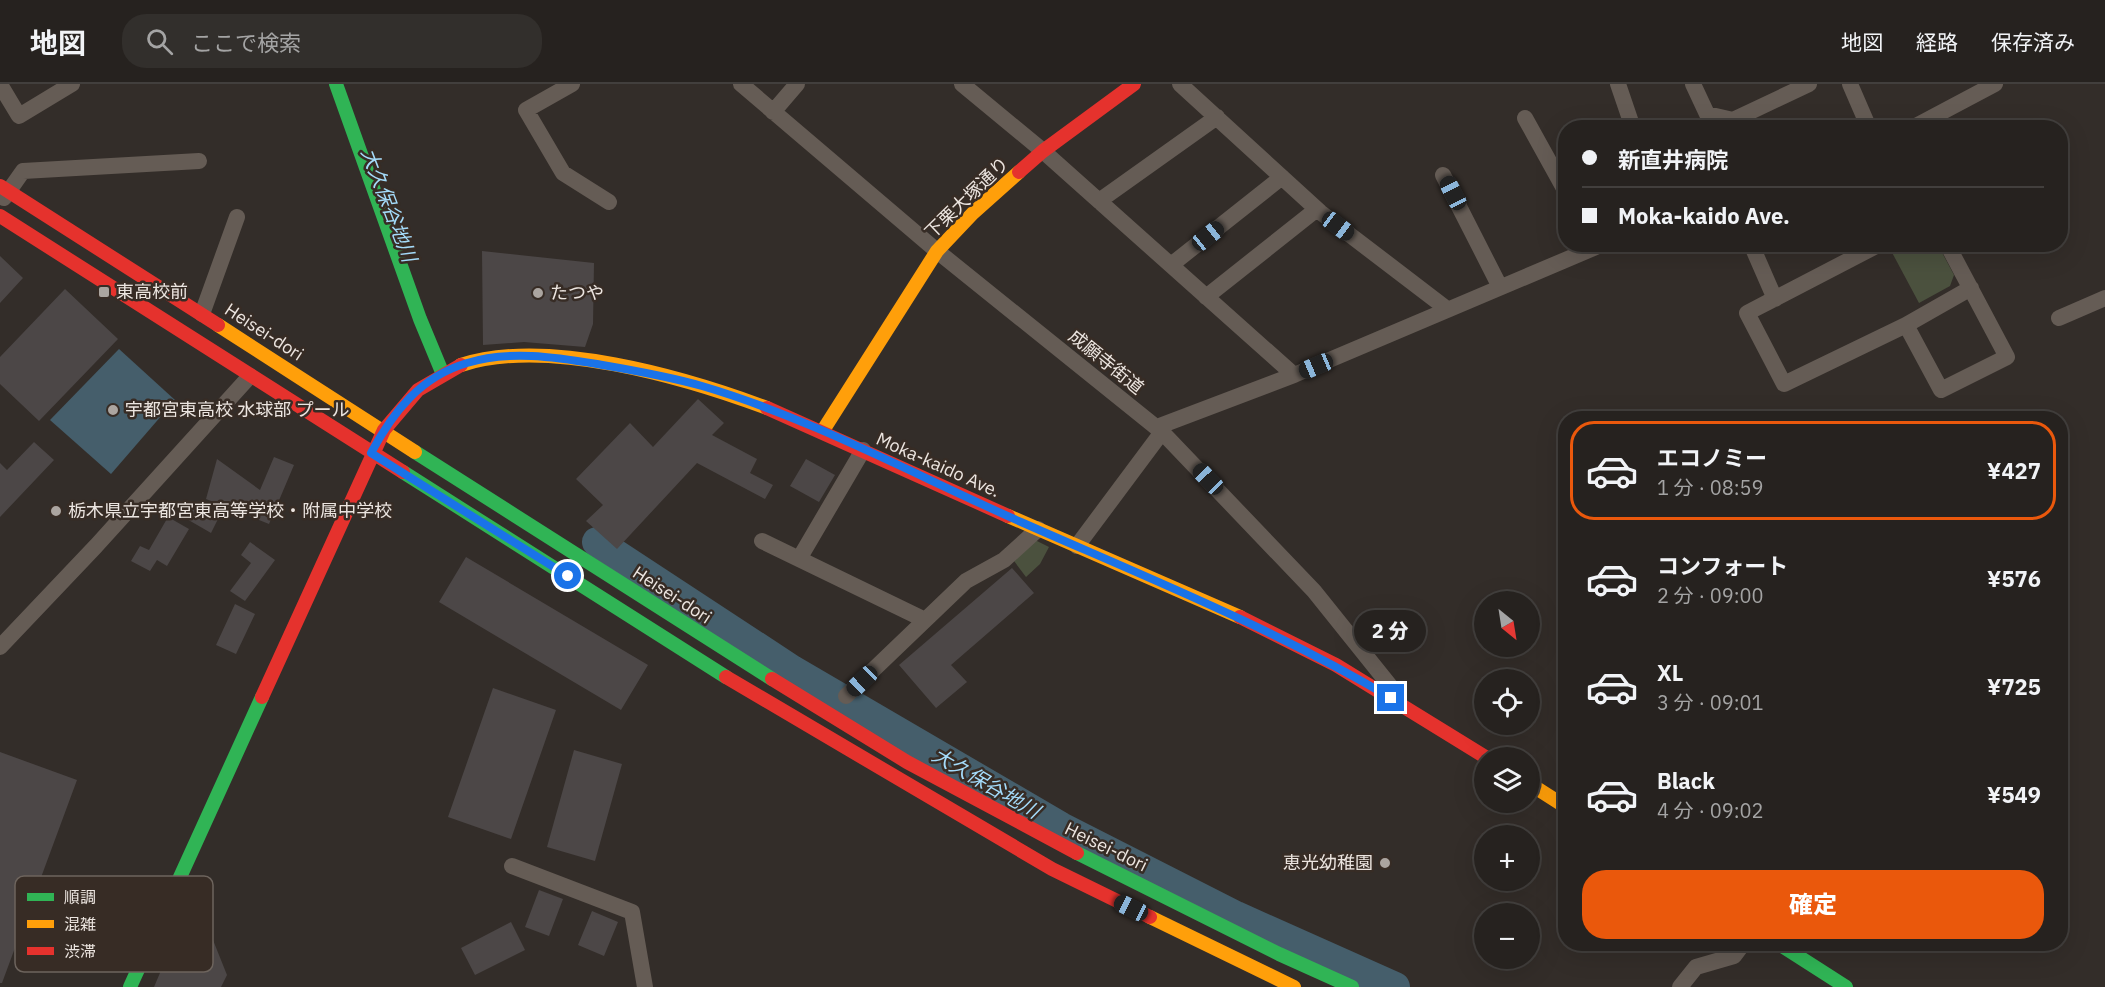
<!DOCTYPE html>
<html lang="ja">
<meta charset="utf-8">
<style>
body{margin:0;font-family:"IBM Plex Sans","Noto Sans JP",sans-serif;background:#322f2c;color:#f1f3f6;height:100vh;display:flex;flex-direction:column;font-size:22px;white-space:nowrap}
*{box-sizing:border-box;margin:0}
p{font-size:20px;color:#a4a4a4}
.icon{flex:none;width:33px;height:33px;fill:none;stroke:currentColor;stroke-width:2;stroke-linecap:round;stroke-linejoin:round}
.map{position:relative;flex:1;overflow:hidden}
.drawer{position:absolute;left:1558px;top:327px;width:510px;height:540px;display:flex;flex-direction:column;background:#26221f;border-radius:24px;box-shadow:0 6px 24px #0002,0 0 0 2px #423f3d}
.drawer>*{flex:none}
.top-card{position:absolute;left:1558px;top:36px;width:510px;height:132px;border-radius:24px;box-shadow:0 6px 24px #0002,0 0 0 2px #423f3d;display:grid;align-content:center;height:132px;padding:0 24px;background:#26221f}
.needle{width:39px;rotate:150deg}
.controls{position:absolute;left:1474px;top:507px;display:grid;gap:12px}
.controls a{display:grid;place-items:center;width:66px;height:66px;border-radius:50%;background:#26221f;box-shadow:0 6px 24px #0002,0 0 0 2px #423f3d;font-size:30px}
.end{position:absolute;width:27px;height:27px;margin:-14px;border:8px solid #1a73e8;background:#fff;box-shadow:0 0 0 3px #fff}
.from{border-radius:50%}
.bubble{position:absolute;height:42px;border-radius:21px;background:#26221f;box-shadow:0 6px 24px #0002,0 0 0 2px #423f3d;font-size:20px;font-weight:800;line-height:42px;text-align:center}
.car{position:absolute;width:18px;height:36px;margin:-18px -9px;border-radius:8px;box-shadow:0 0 4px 2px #0007;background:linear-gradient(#222 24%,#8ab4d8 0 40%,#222 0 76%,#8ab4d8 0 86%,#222 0)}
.top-card b{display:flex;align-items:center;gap:21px;height:57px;font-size:22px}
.top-card b+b{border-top:2px solid #423f3d}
.top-card i{width:15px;height:15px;background:#f1f3f6}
ul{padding:10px 0 0;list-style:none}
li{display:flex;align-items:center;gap:18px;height:99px;margin:0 12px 9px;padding:0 12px;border:3px solid transparent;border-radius:24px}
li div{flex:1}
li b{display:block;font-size:22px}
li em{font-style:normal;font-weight:800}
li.active{border-color:#ea580c}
li>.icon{width:54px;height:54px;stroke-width:1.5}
.cta{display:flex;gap:12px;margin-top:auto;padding:12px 24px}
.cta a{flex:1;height:69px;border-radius:24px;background:#ea580c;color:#fff;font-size:24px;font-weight:800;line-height:69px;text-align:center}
header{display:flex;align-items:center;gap:36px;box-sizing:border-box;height:84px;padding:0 30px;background:#26221f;border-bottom:2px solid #423f3d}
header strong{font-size:28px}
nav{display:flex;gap:33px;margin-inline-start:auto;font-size:21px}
.search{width:420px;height:54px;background:#322f2c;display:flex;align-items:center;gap:15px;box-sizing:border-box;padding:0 21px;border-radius:24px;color:#a4a4a4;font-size:22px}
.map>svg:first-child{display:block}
.green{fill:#4b513e}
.water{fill:#455e6b}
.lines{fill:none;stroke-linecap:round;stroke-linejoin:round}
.river{stroke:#455e6b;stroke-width:30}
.building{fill:#4c4747}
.street{stroke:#655c55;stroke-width:16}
.fast{stroke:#30b455;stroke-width:14}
.slow{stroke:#ff9f0a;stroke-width:14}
.jam{stroke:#e5322d;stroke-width:14}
.route{stroke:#1a73e8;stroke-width:8}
.poi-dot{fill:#aba5a0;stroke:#372c25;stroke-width:2}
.labels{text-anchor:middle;stroke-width:5;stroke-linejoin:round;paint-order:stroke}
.street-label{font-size:18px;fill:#ece5e0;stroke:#372c25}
.poi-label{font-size:18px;fill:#ece5e0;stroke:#372c25;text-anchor:start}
.water-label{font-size:20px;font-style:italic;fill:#a4dbfa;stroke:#372c25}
.key{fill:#372c25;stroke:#6d645d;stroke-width:1.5}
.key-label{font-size:16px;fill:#ece5e0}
</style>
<header>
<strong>地図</strong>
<div class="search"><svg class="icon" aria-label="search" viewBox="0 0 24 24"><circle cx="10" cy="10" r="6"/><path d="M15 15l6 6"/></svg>ここで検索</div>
<nav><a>地図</a><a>経路</a><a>保存済み</a></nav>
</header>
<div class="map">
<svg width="2105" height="903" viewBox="0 0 2105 903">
<rect width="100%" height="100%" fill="#332d29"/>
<path class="green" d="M1888,161H1938L1954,191L1950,202L1919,219Z
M1033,455L1049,463L1040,480L1026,493L1011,473Z"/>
<path class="water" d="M119,265L175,316L111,390L50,336Z"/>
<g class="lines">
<path class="river" d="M597,458L792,586L1061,743L1236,832L1395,903"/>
</g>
<path class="building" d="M482,167L594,179L593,240L585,263L524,258L483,261Z
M0,172L23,194L0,219Z
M65,205L118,255L39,337L0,300V273Z
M698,315L724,339L712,351L757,375L750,389L773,401L765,415L697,379L617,465L586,437L603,421L576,395L630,339L653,363Z
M34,358L54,376L0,433V379L7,386Z
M274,373L294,381L269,440L206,415L217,375L260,406Z
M806,375L835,391L819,418L790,402Z
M194,418L218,435L211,449L185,434Z
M168,433L189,445L167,482L157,476L150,487L131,477L140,462L149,466Z
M250,458L275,476L245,517L230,507L251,479L241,471Z
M466,473L648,581L621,626L439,518Z
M1012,484L1034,509L951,581L967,598L936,624L899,581Z
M235,520L255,530L236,570L216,561Z
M493,604L556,626L511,755L448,733Z
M574,666L622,680L595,777L547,763Z
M0,668L77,696L2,899H0Z
M539,806L563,815L549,852L525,843Z
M592,827L618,838L604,872L578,861Z
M185,830L207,841L227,891L221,903H154Z
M511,838L525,866L475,891L461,864Z"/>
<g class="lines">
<path class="street" d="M572,0L526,26L563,89L609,118
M741,0L937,167L1162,348L1314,507L1399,613
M962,0L1043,67L1294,291
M1180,0L1320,128L1447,225
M1618,0L1633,44
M1693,0L1707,30L1733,36L1809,0
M1850,0L1869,44
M1,2L19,32L72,0
M773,28L797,0
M1525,34L1566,108
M1912,44L1995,0
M1443,91L1500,203
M4,114L23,87L199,77
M1099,117L1217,33
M1751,160L1775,215
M1880,160L1747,229L1784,300L1906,241L1941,306L2007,273L1947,160
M1171,181L1282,93
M1206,213L1317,125
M202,230L237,133
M2059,234L2105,214
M1906,241L1971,204
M1157,343L1294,291L1603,160
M762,457L925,536
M1077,462L1162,348
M799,475L863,366
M0,563L96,462L250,292
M846,612L966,497L1004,476L1038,445
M512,782L632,828L645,903
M1680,903L1696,883L1734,872L1743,860"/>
<path class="fast" d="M336,0L420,235L442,288
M415,368L772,595
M403,388L726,593
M1077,769L1279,870L1352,903
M1779,860L1846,903
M130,903L262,613"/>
<path class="slow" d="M218,241L415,368
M461,281C546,253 684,293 767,324
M822,348L937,167L973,129L1019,88
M1008,432L1240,533
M1530,700L1566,723
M1150,833L1294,903"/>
<path class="jam" d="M1019,88L1043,67L1134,0
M0,102L218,241
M0,132L403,388
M767,324L1008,432
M1240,533L1336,581L1487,674
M726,593L1052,785L1150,833
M772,595L907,678L1077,769
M262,613L384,346L418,306L461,281"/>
</g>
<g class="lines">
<path class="route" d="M568,492L371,369C393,328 420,293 467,279C508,266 555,273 597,280C632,286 668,292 702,302C811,334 917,392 1021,438C1146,493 1273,544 1391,614"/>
</g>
<g class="poi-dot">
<rect x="98" y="202" width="12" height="12" rx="3"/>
<circle cx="538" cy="209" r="6"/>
<circle cx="113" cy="326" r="6"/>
<circle cx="56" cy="427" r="6"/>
<circle cx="1385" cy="779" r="6"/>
</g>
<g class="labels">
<g class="street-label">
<text transform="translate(967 114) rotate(-44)" y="6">下栗大塚通り</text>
<text transform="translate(264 248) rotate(33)" y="6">Heisei-dori</text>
<text transform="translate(1106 278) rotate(39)" y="6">成願寺街道</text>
<text transform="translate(938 381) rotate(24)" y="6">Moka-kaido Ave.</text>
<text transform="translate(672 511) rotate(33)" y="6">Heisei-dori</text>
<text transform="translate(1106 763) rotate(26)" y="6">Heisei-dori</text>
</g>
<g class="poi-label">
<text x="116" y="214">東高校前</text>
<text x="550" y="215">たつや</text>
<text x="125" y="332">宇都宮東高校 水球部 プール</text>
<text x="68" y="433">栃木県立宇都宮東高等学校・附属中学校</text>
<text x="1373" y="785" text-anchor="end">恵光幼稚園</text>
</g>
<g class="water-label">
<text transform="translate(389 121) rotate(69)" y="7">大久保谷地川</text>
<text transform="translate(986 699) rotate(30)" y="7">大久保谷地川</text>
</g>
</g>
<rect x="15" y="792" width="198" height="96" rx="9" class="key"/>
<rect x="27" y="809" width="27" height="8" fill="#30b455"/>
<rect x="27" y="836" width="27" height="8" fill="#ff9f0a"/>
<rect x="27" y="863" width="27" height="8" fill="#e5322d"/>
<g class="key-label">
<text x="64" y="819">順調</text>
<text x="64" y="846">混雑</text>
<text x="64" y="873">渋滞</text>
</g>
</svg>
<div class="controls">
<a><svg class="needle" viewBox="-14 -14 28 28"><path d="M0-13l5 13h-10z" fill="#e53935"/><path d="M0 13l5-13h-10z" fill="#a4a4a4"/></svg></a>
<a><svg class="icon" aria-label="locate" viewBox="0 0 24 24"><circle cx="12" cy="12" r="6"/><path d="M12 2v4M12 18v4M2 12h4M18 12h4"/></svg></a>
<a><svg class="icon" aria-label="layers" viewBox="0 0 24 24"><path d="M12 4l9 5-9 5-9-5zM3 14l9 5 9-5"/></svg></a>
<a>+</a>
<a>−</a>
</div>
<i class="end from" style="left:568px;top:492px"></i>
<i class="end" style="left:1391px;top:614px"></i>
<div class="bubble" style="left:1354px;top:526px;width:72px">2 分</div>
<i class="car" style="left:1453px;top:109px;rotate:333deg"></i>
<i class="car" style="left:1338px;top:142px;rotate:127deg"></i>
<i class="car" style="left:1208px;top:152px;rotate:51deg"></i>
<i class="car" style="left:1316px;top:282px;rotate:247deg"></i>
<i class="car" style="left:1208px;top:395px;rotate:316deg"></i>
<i class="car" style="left:862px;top:597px;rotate:226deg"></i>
<i class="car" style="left:1131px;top:824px;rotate:296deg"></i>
<div class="top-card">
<b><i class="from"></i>新直井病院</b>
<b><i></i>Moka-kaido Ave.</b>
</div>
<section class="drawer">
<ul>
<li class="active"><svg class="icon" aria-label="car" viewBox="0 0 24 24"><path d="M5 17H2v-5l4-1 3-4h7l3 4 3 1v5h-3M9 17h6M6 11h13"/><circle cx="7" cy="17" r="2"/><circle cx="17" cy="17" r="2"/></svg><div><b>エコノミー</b><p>1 分 · 08:59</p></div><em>¥427</em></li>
<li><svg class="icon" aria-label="car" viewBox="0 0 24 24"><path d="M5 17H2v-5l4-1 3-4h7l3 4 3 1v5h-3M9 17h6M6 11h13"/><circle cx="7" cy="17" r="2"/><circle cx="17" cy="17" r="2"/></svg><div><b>コンフォート</b><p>2 分 · 09:00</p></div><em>¥576</em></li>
<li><svg class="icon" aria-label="car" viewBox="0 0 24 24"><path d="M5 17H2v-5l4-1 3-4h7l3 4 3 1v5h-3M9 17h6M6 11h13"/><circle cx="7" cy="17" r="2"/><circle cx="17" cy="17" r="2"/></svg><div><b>XL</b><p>3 分 · 09:01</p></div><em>¥725</em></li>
<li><svg class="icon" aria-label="car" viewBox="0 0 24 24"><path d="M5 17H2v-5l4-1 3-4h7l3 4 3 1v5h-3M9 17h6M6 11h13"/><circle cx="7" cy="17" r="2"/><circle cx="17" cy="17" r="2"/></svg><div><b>Black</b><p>4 分 · 09:02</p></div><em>¥549</em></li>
</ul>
<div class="cta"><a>確定</a></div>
</section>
</div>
